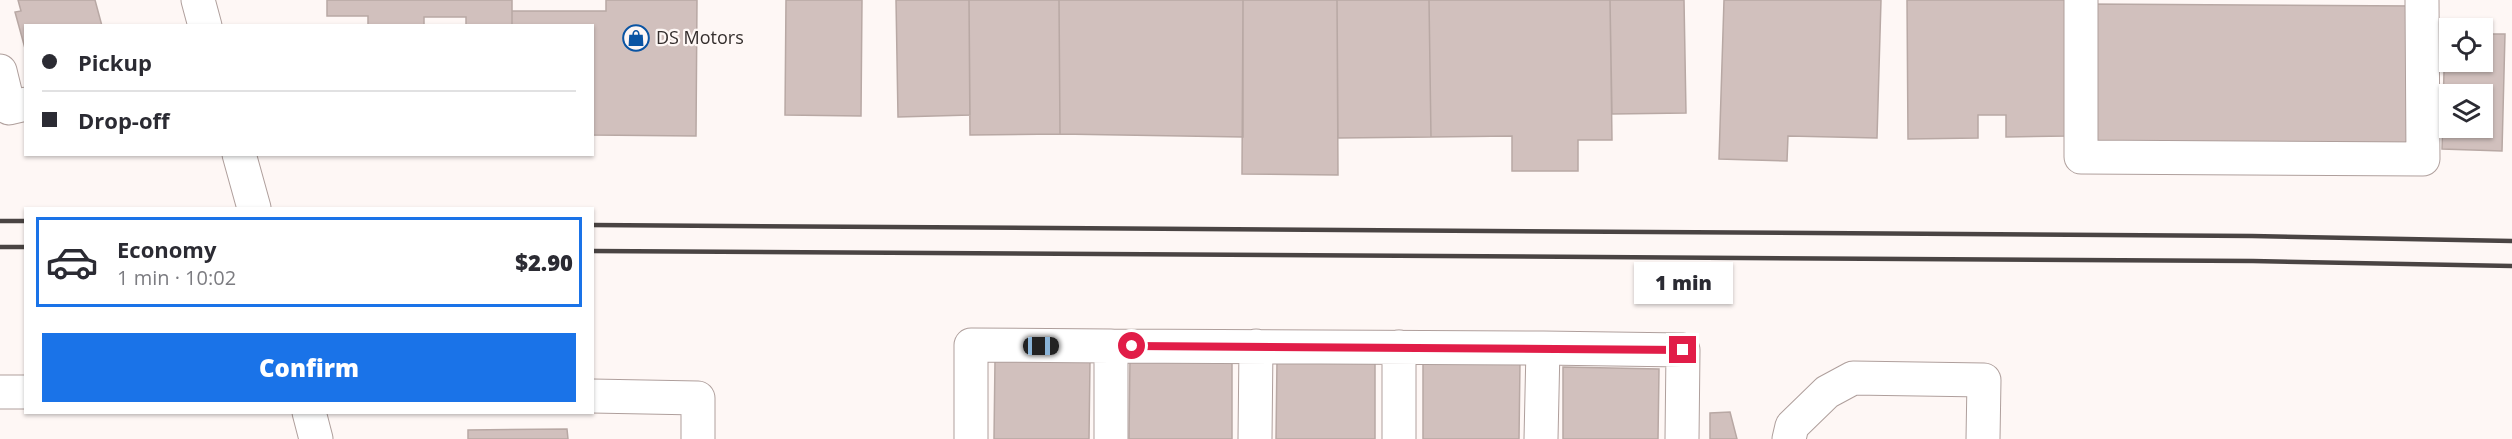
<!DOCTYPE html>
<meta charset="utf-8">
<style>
body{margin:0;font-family:"Open Sans",sans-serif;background:#f2f2f3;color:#2b2b33;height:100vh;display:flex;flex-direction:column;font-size:22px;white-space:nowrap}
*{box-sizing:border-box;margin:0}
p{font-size:20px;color:#7c7c81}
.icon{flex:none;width:33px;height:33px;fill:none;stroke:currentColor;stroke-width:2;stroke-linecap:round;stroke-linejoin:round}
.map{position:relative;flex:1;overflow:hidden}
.drawer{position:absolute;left:24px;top:207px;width:570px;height:207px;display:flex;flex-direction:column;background:#fff;border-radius:0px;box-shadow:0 2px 4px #0004}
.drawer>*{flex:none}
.hud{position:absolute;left:24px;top:24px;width:570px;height:132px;border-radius:0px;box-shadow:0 2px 4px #0004;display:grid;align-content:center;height:132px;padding:0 18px;background:#fff}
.controls{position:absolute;left:2439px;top:18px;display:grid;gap:12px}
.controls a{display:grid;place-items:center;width:54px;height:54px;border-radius:0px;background:#fff;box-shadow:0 2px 4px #0004;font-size:30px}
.end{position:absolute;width:27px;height:27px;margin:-14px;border:8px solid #e11d48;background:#fff;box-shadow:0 0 0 3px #fff}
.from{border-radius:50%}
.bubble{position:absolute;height:42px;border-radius:0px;background:#fff;box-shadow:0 2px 4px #0004;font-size:20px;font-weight:800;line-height:42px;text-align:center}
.car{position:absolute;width:18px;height:36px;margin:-18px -9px;border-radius:8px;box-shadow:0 0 4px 2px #0007;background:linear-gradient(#222 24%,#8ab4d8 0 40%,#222 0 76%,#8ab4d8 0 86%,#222 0)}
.hud b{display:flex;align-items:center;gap:21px;height:57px;font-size:22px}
.hud b+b{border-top:2px solid #e1e1e2}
.hud i{width:15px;height:15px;background:#2b2b33}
ul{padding:10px 0 0;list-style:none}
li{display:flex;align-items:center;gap:18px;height:90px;margin:0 12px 9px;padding:0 6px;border:3px solid transparent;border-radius:0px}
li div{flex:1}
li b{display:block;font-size:22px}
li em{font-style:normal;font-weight:800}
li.on{border-color:#1a73e8}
li>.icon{width:54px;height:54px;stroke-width:1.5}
.action{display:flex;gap:12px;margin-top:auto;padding:12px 18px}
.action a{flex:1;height:69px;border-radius:0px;background:#1a73e8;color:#fff;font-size:24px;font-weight:800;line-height:69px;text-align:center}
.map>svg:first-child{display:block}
.building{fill:#d1c0bd;stroke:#b8a8a4;stroke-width:1.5;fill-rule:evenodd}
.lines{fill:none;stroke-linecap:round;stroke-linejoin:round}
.minor-casing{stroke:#af9f9c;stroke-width:35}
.minor{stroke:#fff;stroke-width:33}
.rail{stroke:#4a4443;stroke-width:4.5}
.route{stroke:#e11d48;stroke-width:8}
.labels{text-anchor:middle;stroke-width:4.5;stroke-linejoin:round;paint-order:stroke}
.poi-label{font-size:18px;fill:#342e2d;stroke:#fef7f5;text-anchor:start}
</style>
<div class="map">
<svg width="2512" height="439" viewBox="0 0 2512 439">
<rect width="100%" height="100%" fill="#fef7f5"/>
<path class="building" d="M18,0H95L102,26H26V52L15,12L21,11Z
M327,0H512V26H466V17H424V26H368V16H327Z
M606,0H697L696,136L592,135V26H512V11H606Z
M786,0H862L861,116L785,115Z
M896,0H969L970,115L898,117Z
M969,0H1059L1060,134L970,135Z
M1059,0H1243V137L1060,134Z
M1243,0H1337L1338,175L1242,174Z
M1337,0H1429L1431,137L1338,138Z
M1429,0H1610L1612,140H1578V171H1512V136L1431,137Z
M1610,0H1684L1686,113L1612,114Z
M1724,0H1881L1877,138L1788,136L1787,161L1719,159Z
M1907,0H2065L2067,136L2006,137V115H1978V138L1908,139Z
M2087,4L2415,6L2414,144L2086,141Z
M2445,33H2450V62H2482V34H2505L2502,151L2442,149ZM2450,94H2482V128H2450Z
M1130,357L1232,359V439H1129Z
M995,360L1090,361L1089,439H994Z
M1277,360L1375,362V439H1276Z
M1423,362L1520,363L1519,439H1423Z
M1563,367L1659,369L1658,439H1563Z
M1730,412L1737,439H1710V413Z
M567,429L568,439H468V430Z"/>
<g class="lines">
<g class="minor-casing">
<path id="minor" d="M198,0L205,26
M2081,0V157L2423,159L2422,0
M0,71L9,108L26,104
M239,154L254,208
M1111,346L1543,348L1541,439
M1543,348L1683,350L1682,439
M0,392H26
M592,396L698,398V439
M309,412L316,439
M971,439V345L1111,346V439
M1255,439L1256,346
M1399,439V347
M1789,439L1792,426L1827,392L1853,378L1984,380L1983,439"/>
</g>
<use href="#minor" class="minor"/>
<path class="rail" d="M0,221H26
M592,225L2252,236L2512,241
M0,247H26
M592,251L2253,261L2512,266"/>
</g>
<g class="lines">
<path class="route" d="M1132,346L1683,350"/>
</g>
<defs>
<g id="shop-ring" transform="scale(1.35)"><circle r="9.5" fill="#fef7f5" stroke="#0a54a3" stroke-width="1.5"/><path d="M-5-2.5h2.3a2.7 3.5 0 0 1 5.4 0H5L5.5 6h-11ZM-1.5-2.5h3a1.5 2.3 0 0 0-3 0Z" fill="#0a54a3"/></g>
</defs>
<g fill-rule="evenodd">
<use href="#shop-ring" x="636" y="38"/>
</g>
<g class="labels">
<g class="poi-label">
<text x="656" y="44">DS Motors</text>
</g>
</g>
</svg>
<div class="controls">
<a><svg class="icon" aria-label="locate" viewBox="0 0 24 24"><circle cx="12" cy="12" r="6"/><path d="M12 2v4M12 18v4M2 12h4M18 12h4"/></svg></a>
<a><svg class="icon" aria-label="layers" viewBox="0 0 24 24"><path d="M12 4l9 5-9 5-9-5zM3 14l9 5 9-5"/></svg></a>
</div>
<i class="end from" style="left:1132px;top:346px"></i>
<i class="end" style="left:1683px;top:350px"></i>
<div class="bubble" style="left:1634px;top:262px;width:99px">1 min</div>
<i class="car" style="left:1041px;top:346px;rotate:90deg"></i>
<div class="hud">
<b><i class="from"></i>Pickup</b>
<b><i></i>Drop-off</b>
</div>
<section class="drawer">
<ul>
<li class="on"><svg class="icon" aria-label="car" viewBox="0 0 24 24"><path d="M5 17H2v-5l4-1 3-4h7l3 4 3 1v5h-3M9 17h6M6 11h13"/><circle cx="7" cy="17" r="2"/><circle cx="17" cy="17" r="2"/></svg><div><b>Economy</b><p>1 min · 10:02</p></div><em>$2.90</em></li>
</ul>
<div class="action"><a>Confirm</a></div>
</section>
</div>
